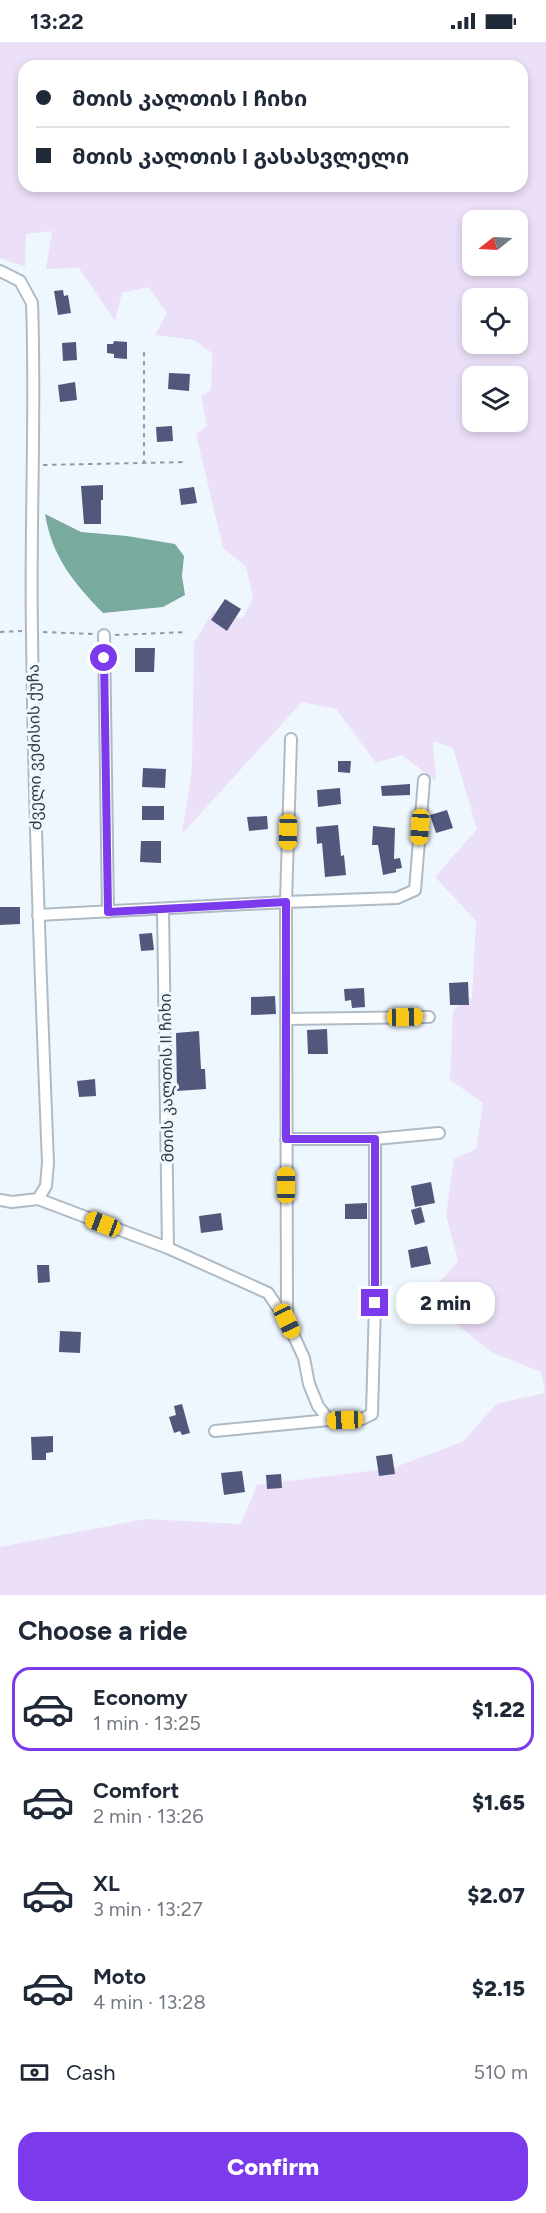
<!DOCTYPE html>
<meta charset="utf-8">
<style>
body{margin:0;font-family:Figtree,"Noto Sans Georgian",sans-serif;background:#f6f6f7;color:#1f2937;height:100vh;display:flex;flex-direction:column;font-size:22px;white-space:nowrap}
*{box-sizing:border-box;margin:0}
p{font-size:20px;color:#747a83}
.icon{flex:none;width:33px;height:33px;fill:none;stroke:currentColor;stroke-width:2;stroke-linecap:round;stroke-linejoin:round}
.map{position:relative;height:1553px;overflow:hidden}
.side{display:flex;flex-direction:column;background:#fff;flex:1}
.side>*{flex:none}
.hud{position:absolute;left:18px;top:18px;width:510px;height:132px;border-radius:18px;box-shadow:0 3px 9px #0003;display:grid;align-content:center;height:132px;padding:0 18px;background:#fff}
.needle{width:39px;rotate:252deg}
.buttons{position:absolute;left:462px;top:168px;display:grid;gap:12px}
.buttons a{display:grid;place-items:center;width:66px;height:66px;border-radius:12px;background:#fff;box-shadow:0 3px 9px #0003;font-size:30px}
.end{position:absolute;width:27px;height:27px;margin:-14px;border:8px solid #7c3aed;background:#fff;box-shadow:0 0 0 3px #fff}
.from{border-radius:50%}
.bubble{position:absolute;height:42px;border-radius:18px;background:#fff;box-shadow:0 3px 9px #0003;font-size:20px;font-weight:800;line-height:42px;text-align:center}
.car{position:absolute;width:18px;height:36px;margin:-18px -9px;border-radius:8px;box-shadow:0 0 4px 2px #0007;background:linear-gradient(#f5c518 24%,#345 0 40%,#f5c518 0 76%,#345 0 86%,#f5c518 0)}
.hud b{display:flex;align-items:center;gap:21px;height:57px;font-size:22px}
.hud b+b{border-top:2px solid #e0e1e3}
.hud i{width:15px;height:15px;background:#1f2937}
ul{padding:0;list-style:none}
li{display:flex;align-items:center;gap:18px;height:84px;margin:0 12px 9px;padding:0 6px;border:3px solid transparent;border-radius:18px}
li div{flex:1}
li b{display:block;font-size:22px}
li em{font-style:normal;font-weight:800}
li.on{border-color:#7c3aed}
li>.icon{width:54px;height:54px;stroke-width:1.5}
h2{padding:0 18px;font-size:27px;line-height:72px}
.pay{display:flex;align-items:center;gap:15px;height:66px;padding:0 18px;font-size:22px}
.pay p{margin-inline-start:auto}
.primary-button{display:flex;gap:12px;margin-top:auto;padding:12px 18px}
.primary-button a{flex:1;height:69px;border-radius:18px;background:#7c3aed;color:#fff;font-size:24px;font-weight:800;line-height:69px;text-align:center}
.status{display:flex;justify-content:space-between;align-items:center;height:42px;padding:0 30px;background:#fff;direction:ltr}
.status svg{height:16px;fill:currentColor}
.map>svg:first-child{display:block}
.green{fill:#ece0f8;fill-rule:evenodd}
.water{fill:#78ab9e}
.building{fill:#51587b}
.lines{fill:none;stroke-linecap:round;stroke-linejoin:round}
.street-casing{stroke:#aebbc5;stroke-width:14}
.path{stroke:#949aa0;stroke-width:2;stroke-dasharray:4.5 4.5;stroke-linecap:butt}
.street{stroke:#fff;stroke-width:10}
.route{stroke:#7c3aed;stroke-width:8}
.labels{text-anchor:middle;stroke-width:6;stroke-linejoin:round;paint-order:stroke}
.street-label{font-size:16px;fill:#34393e;stroke:#eff7fe}
</style>
<div class="status"><b>13:22</b><svg viewBox="0 0 49 12"><path d="M0 12V9h3v3zM5 12V6h3v6zM10 12V3h3v9zM15 12V0h3v12zM26 1h20v11H26zM47 4h2v5h-2z"/></svg></div>
<div class="map">
<svg width="546" height="1553" viewBox="0 0 546 1553">
<rect width="100%" height="100%" fill="#eff7fe"/>
<path class="green" d="M0,0H546V1553H0V1505L145,1477L241,1482L257,1443L393,1426L464,1399L496,1362L545,1351L541,1330L491,1310L459,1284L436,1245L458,1219L446,1173L454,1117L476,1107L483,1061L450,1038L453,968L472,955L476,879L435,835L477,787L453,706L433,699L436,739L402,713L376,721L336,667L302,660L182,792L192,726L194,601L213,569L242,577L253,556L246,525L223,506L196,392L207,384L201,354L211,348L212,311L194,298L155,293L167,271L148,245L122,251L115,279L79,226L46,227L52,189L26,192L25,225L0,216ZM24,24H522V144H24ZM472,178H518V224H472ZM472,256H518V302H472ZM472,334H518V380H472Z"/>
<path class="water" d="M45,472L81,490L127,494L175,502L184,514L182,534L185,553L163,565L103,571C74,541 52,515 45,472Z"/>
<path class="building" d="M63,248L64,254L68,253L71,271L58,273L54,249Z
M114,299L127,300V317L114,316V312L107,311V302H113Z
M76,300L77,318L63,319L62,301Z
M169,331L190,332L189,349L168,347Z
M75,340L77,358L60,360L58,343Z
M172,384L173,399L157,400L156,385Z
M103,443V458H101V482H84L81,444Z
M194,445L197,461L181,463L179,447Z
M225,557L241,567L227,589L211,578Z
M135,606H155L154,630H135Z
M338,719H351L350,731L338,730Z
M143,726L166,727L165,746L142,745Z
M410,742V753L382,754L381,744Z
M340,746L341,762L318,765L317,748Z
M142,764H164V778H142Z
M447,768L453,786L436,791L430,773Z
M267,774L268,787L249,789L247,775Z
M338,783L341,814L344,813L346,833L325,835L322,801L317,802L316,785Z
M373,784L395,786L394,817L400,816L402,826L396,827V830L383,833L378,803H372Z
M141,799H161V821L140,820Z
M0,865H20V882L0,883Z
M152,891L154,908L141,909L139,892Z
M468,940L469,963H450L449,941Z
M364,946L365,965L352,966L351,958L345,959L344,947Z
M275,954L276,972L251,973V955Z
M327,987L328,1012H308L307,988Z
M199,989L201,1027H205L206,1047L177,1049L176,991Z
M95,1037L96,1054L79,1055L77,1039Z
M431,1140L435,1161L415,1165L411,1144Z
M367,1161V1177H345V1162Z
M421,1165L425,1180L415,1183L411,1168Z
M221,1171L223,1188L201,1191L199,1174Z
M427,1204L431,1222L411,1226L408,1208Z
M37,1223H49L50,1240L38,1241Z
M60,1289L81,1290L80,1311L59,1310Z
M182,1362L190,1391L182,1393L180,1389L174,1391L169,1375L176,1373L174,1364Z
M53,1394V1410L46,1411V1418H32L31,1395Z
M392,1412L395,1432L379,1434L376,1414Z
M242,1429L245,1450L224,1453L221,1431Z
M281,1432L282,1446L267,1447L266,1433Z"/>
<g class="lines">
<g class="street-casing">
<path id="street" d="M0,229L20,239L32,261C36,371 30,481 32,591C34,768 41,945 48,1121L46,1144L38,1157L12,1160L0,1158
M104,593L108,870
M163,867L168,1206
M38,873L286,860L397,856L415,848L424,738
M286,977L429,975
M286,1097H375L439,1091
M38,1157L168,1206L268,1251L287,1279L304,1316L309,1342L318,1364L329,1378L362,1377L372,1372L375,1261V1097
M287,1279L286,860L291,697
M215,1389L329,1378"/>
</g>
<path class="path" d="M144,310V421
M43,423L187,420
M0,590L22,589
M43,590L94,592
M115,593L187,590"/>
<use href="#street" class="street"/>
</g>
<g class="lines">
<path class="route" d="M104,616L108,870L286,860V1097H375V1261"/>
</g>
<g class="labels">
<g class="street-label">
<text transform="translate(34 705) rotate(-91)" y="6">ძველი ვეძისის ქუჩა</text>
<text transform="translate(166 1036) rotate(-91)" y="6">მთის კალთის II ჩიხი</text>
</g>
</g>
</svg>
<div class="buttons">
<a><svg class="needle" viewBox="-14 -14 28 28"><path d="M0-13l5 13h-10z" fill="#e53935"/><path d="M0 13l5-13h-10z" fill="#747a83"/></svg></a>
<a><svg class="icon" aria-label="locate" viewBox="0 0 24 24"><circle cx="12" cy="12" r="6"/><path d="M12 2v4M12 18v4M2 12h4M18 12h4"/></svg></a>
<a><svg class="icon" aria-label="layers" viewBox="0 0 24 24"><path d="M12 4l9 5-9 5-9-5zM3 14l9 5 9-5"/></svg></a>
</div>
<i class="end from" style="left:104px;top:616px"></i>
<i class="end" style="left:375px;top:1261px"></i>
<div class="bubble" style="left:396px;top:1240px;width:99px">2 min</div>
<i class="car" style="left:420px;top:785px;rotate:184deg"></i>
<i class="car" style="left:288px;top:790px;rotate:181deg"></i>
<i class="car" style="left:405px;top:975px;rotate:89deg"></i>
<i class="car" style="left:286px;top:1143px;rotate:0deg"></i>
<i class="car" style="left:103px;top:1182px;rotate:291deg"></i>
<i class="car" style="left:287px;top:1279px;rotate:155deg"></i>
<i class="car" style="left:345px;top:1378px;rotate:268deg"></i>
<div class="hud">
<b><i class="from"></i>მთის კალთის I ჩიხი</b>
<b><i></i>მთის კალთის I გასასვლელი</b>
</div>
</div>
<section class="side">
<h2>Choose a ride</h2>
<ul>
<li class="on"><svg class="icon" aria-label="car" viewBox="0 0 24 24"><path d="M5 17H2v-5l4-1 3-4h7l3 4 3 1v5h-3M9 17h6M6 11h13"/><circle cx="7" cy="17" r="2"/><circle cx="17" cy="17" r="2"/></svg><div><b>Economy</b><p>1 min · 13:25</p></div><em>$1.22</em></li>
<li><svg class="icon" aria-label="car" viewBox="0 0 24 24"><path d="M5 17H2v-5l4-1 3-4h7l3 4 3 1v5h-3M9 17h6M6 11h13"/><circle cx="7" cy="17" r="2"/><circle cx="17" cy="17" r="2"/></svg><div><b>Comfort</b><p>2 min · 13:26</p></div><em>$1.65</em></li>
<li><svg class="icon" aria-label="car" viewBox="0 0 24 24"><path d="M5 17H2v-5l4-1 3-4h7l3 4 3 1v5h-3M9 17h6M6 11h13"/><circle cx="7" cy="17" r="2"/><circle cx="17" cy="17" r="2"/></svg><div><b>XL</b><p>3 min · 13:27</p></div><em>$2.07</em></li>
<li><svg class="icon" aria-label="car" viewBox="0 0 24 24"><path d="M5 17H2v-5l4-1 3-4h7l3 4 3 1v5h-3M9 17h6M6 11h13"/><circle cx="7" cy="17" r="2"/><circle cx="17" cy="17" r="2"/></svg><div><b>Moto</b><p>4 min · 13:28</p></div><em>$2.15</em></li>
</ul>
<div class="pay"><svg class="icon" aria-label="cash" viewBox="0 0 24 24"><path d="M3 7h18v10H3z"/><circle cx="12" cy="12" r="2"/></svg>Cash<p>510 m</p></div>
<div class="primary-button"><a>Confirm</a></div>
</section>
